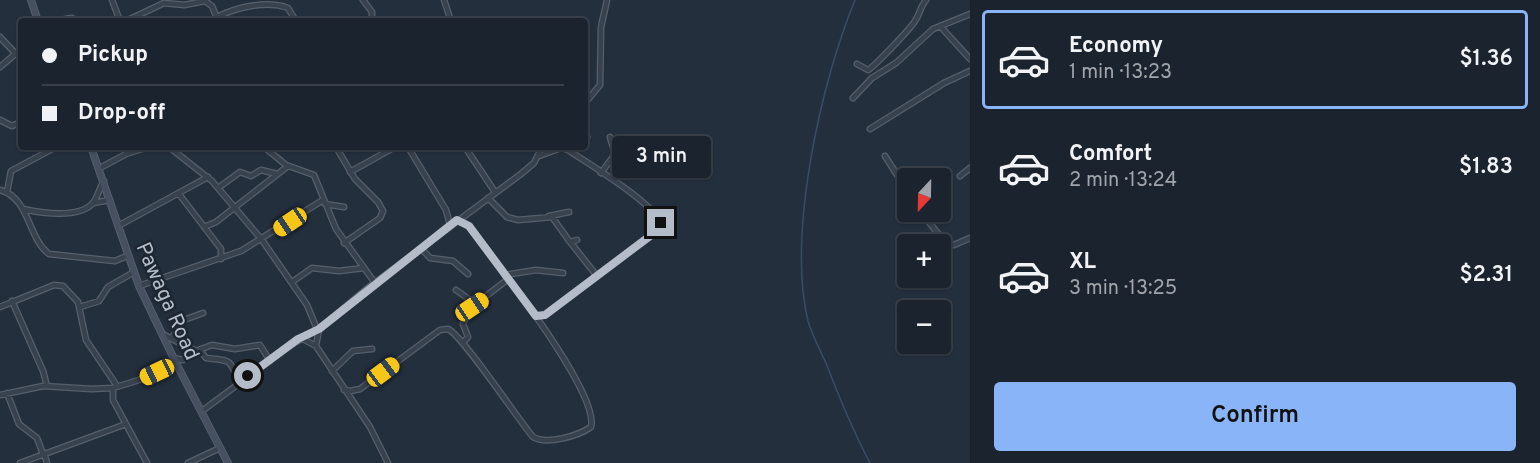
<!DOCTYPE html>
<meta charset="utf-8">
<style>
body{margin:0;font-family:Overpass,sans-serif;background:#242b36;color:#f1f3f6;height:100vh;display:flex;flex-direction:column;font-size:22px;white-space:nowrap}
*{box-sizing:border-box;margin:0}
p{font-size:20px;color:#a0a4aa}
.icon{flex:none;width:33px;height:33px;fill:none;stroke:currentColor;stroke-width:2;stroke-linecap:round;stroke-linejoin:round}
.map{position:relative;flex:1;overflow:hidden}
.drawer{display:flex;flex-direction:column;background:#1b232e;width:570px}
.drawer>*{flex:none}
.guide{position:absolute;left:18px;top:18px;width:570px;height:132px;border-radius:6px;box-shadow:0 2px 4px #0004,0 0 0 2px #39404a;display:grid;align-content:center;height:132px;padding:0 24px;background:#1b232e}
.needle{width:39px;rotate:202deg}
.tools{position:absolute;left:897px;top:168px;display:grid;gap:12px}
.tools a{display:grid;place-items:center;width:54px;height:54px;border-radius:6px;background:#1b232e;box-shadow:0 2px 4px #0004,0 0 0 2px #39404a;font-size:30px}
.end{position:absolute;width:27px;height:27px;margin:-14px;border:8px solid #b4bcc9;background:#111;box-shadow:0 0 0 3px #111}
.from{border-radius:50%}
.bubble{position:absolute;height:42px;border-radius:6px;background:#1b232e;box-shadow:0 2px 4px #0004,0 0 0 2px #39404a;font-size:20px;font-weight:600;line-height:42px;text-align:center}
.car{position:absolute;width:18px;height:36px;margin:-18px -9px;border-radius:8px;box-shadow:0 0 4px 2px #0007;background:linear-gradient(#f5c518 24%,#345 0 40%,#f5c518 0 76%,#345 0 86%,#f5c518 0)}
.guide b{display:flex;align-items:center;gap:21px;height:57px;font-size:22px}
.guide b+b{border-top:2px solid #39404a}
.guide i{width:15px;height:15px;background:#f1f3f6}
ul{padding:10px 0 0;list-style:none}
li{display:flex;align-items:center;gap:18px;height:99px;margin:0 12px 9px;padding:0 12px;border:3px solid transparent;border-radius:6px}
li div{flex:1}
li b{display:block;font-size:22px}
li em{font-style:normal;font-weight:600}
li.active{border-color:#8ab4f8}
li>.icon{width:54px;height:54px;stroke-width:1.5}
.action{display:flex;gap:12px;margin-top:auto;padding:12px 24px}
.action a{flex:1;height:69px;border-radius:6px;background:#8ab4f8;color:#111;font-size:24px;font-weight:600;line-height:69px;text-align:center}
main{display:flex;flex:1;min-height:0}
.map>svg:first-child{display:block}
.lines{fill:none;stroke-linecap:round;stroke-linejoin:round}
.stream{stroke:#394c67;stroke-width:1.5}
.minor-casing{stroke:#565f6c;stroke-width:7}
.secondary-casing{stroke:#565f6c;stroke-width:8}
.minor{stroke:#38414e;stroke-width:4.5}
.secondary{stroke:#465061;stroke-width:6}
.route{stroke:#b4bcc9;stroke-width:8}
.labels{text-anchor:middle;stroke-width:5;stroke-linejoin:round;paint-order:stroke}
.street-label{font-size:21px;fill:#b4bcc9;stroke:#1d2633}
</style>
<main>
<div class="map">
<svg width="970" height="463" viewBox="0 0 970 463">
<rect width="100%" height="100%" fill="#242f3e"/>
<g class="lines">
<path class="stream" d="M855,0C821,82 787,234 808,321C812,335 820,350 826,363C839,397 853,431 870,463"/>
<g class="minor-casing">
<path id="minor" d="M112,0L120,21
M363,0L372,12V21
M444,0L451,21
M217,17C237,7 267,0 288,8L296,21
M54,21L72,18
M126,21L164,3L184,5L205,1L212,6L218,21
M940,26L970,59
M0,37L14,52
M857,64L868,70C873,68 911,28 915,21C920,14 920,7 926,0
M0,67L21,49
M853,98L872,78L896,63L933,29L970,14
M585,103L600,85L601,27L607,0
M0,120L12,126L21,122
M870,129L944,83L970,71
M585,140L587,137
M169,147L212,181L262,240L307,305L317,329
M264,147L286,165L314,175L336,229L375,283
M336,147L355,179L378,202L383,211L380,218L344,243
M408,147L446,210L450,225
M465,147L495,192
M885,156L908,192
M100,168L126,154L148,147
M350,172L395,147
M601,173L615,154L610,137
M960,176L970,168
M218,188L240,172L251,176L261,170L277,174
M0,190C30,198 27,237 49,254L115,261L127,256
M7,192L11,171L56,147
M179,194L221,249V259
M488,198L507,217L518,220L552,217L570,242L577,240
M93,203L110,200
M325,204L344,207
M23,209C41,213 79,219 93,203C98,197 99,188 104,181
M921,212L947,245H954L970,238
M549,216L569,212
M118,226L208,177
M204,227L216,222L288,166
M571,243L597,276
M421,248L430,258L453,261L468,274
M505,275L536,270L563,273
M292,282L312,268L339,271L364,268
M139,286L241,251L323,200
M456,290L473,302L463,324L468,337L463,343
M12,301L43,371L47,386
M0,307L54,285L63,286L78,302L86,340L117,386
M80,307L99,301L108,287L134,272
M472,307L508,279
M536,316L545,315L658,230L661,223C652,202 589,164 568,150L561,148L539,156
M319,329L316,346L370,427L388,463
M164,335L196,351
M171,338L178,331L181,321L203,313
M301,338L316,346
M200,350L206,358C231,361 229,357 239,383
M173,358L183,360L193,352L212,345L235,349L260,345L270,361
M332,371L353,351L372,349
M113,388V400L147,463
M344,390L350,391L360,389L440,330L448,329C462,335 517,418 533,437C547,445 578,436 591,427C600,392 493,259 469,226L457,220
M7,393L19,424L37,438L43,454
M0,395L43,386L92,389L113,388L139,380L176,363
M202,411L291,345L319,329L369,287L521,174L534,163L542,147
M44,453L47,463
M20,463L126,424
M188,463L220,448"/>
</g>
<g class="secondary-casing">
<path id="secondary" d="M31,0L38,21
M91,147L139,286L176,363L228,463"/>
</g>
<use href="#minor" class="minor"/>
<use href="#secondary" class="secondary"/>
</g>
<g class="lines">
<path class="route" d="M248,376L298,339L319,329L457,220L469,226L536,316L545,315L658,230L661,223"/>
</g>
<g class="labels">
<g class="street-label">
<text transform="translate(168 301) rotate(66)" y="7">Pawaga Road</text>
</g>
</g>
</svg>
<div class="tools">
<a><svg class="needle" viewBox="-14 -14 28 28"><path d="M0-13l5 13h-10z" fill="#e53935"/><path d="M0 13l5-13h-10z" fill="#a0a4aa"/></svg></a>
<a>+</a>
<a>−</a>
</div>
<i class="end from" style="left:248px;top:376px"></i>
<i class="end" style="left:661px;top:223px"></i>
<div class="bubble" style="left:612px;top:136px;width:99px">3 min</div>
<i class="car" style="left:290px;top:222px;rotate:236deg"></i>
<i class="car" style="left:472px;top:307px;rotate:56deg"></i>
<i class="car" style="left:157px;top:372px;rotate:245deg"></i>
<i class="car" style="left:383px;top:372px;rotate:53deg"></i>
<div class="guide">
<b><i class="from"></i>Pickup</b>
<b><i></i>Drop-off</b>
</div>
</div>
<section class="drawer">
<ul>
<li class="active"><svg class="icon" aria-label="car" viewBox="0 0 24 24"><path d="M5 17H2v-5l4-1 3-4h7l3 4 3 1v5h-3M9 17h6M6 11h13"/><circle cx="7" cy="17" r="2"/><circle cx="17" cy="17" r="2"/></svg><div><b>Economy</b><p>1 min · 13:23</p></div><em>$1.36</em></li>
<li><svg class="icon" aria-label="car" viewBox="0 0 24 24"><path d="M5 17H2v-5l4-1 3-4h7l3 4 3 1v5h-3M9 17h6M6 11h13"/><circle cx="7" cy="17" r="2"/><circle cx="17" cy="17" r="2"/></svg><div><b>Comfort</b><p>2 min · 13:24</p></div><em>$1.83</em></li>
<li><svg class="icon" aria-label="car" viewBox="0 0 24 24"><path d="M5 17H2v-5l4-1 3-4h7l3 4 3 1v5h-3M9 17h6M6 11h13"/><circle cx="7" cy="17" r="2"/><circle cx="17" cy="17" r="2"/></svg><div><b>XL</b><p>3 min · 13:25</p></div><em>$2.31</em></li>
</ul>
<div class="action"><a>Confirm</a></div>
</section>
</main>
